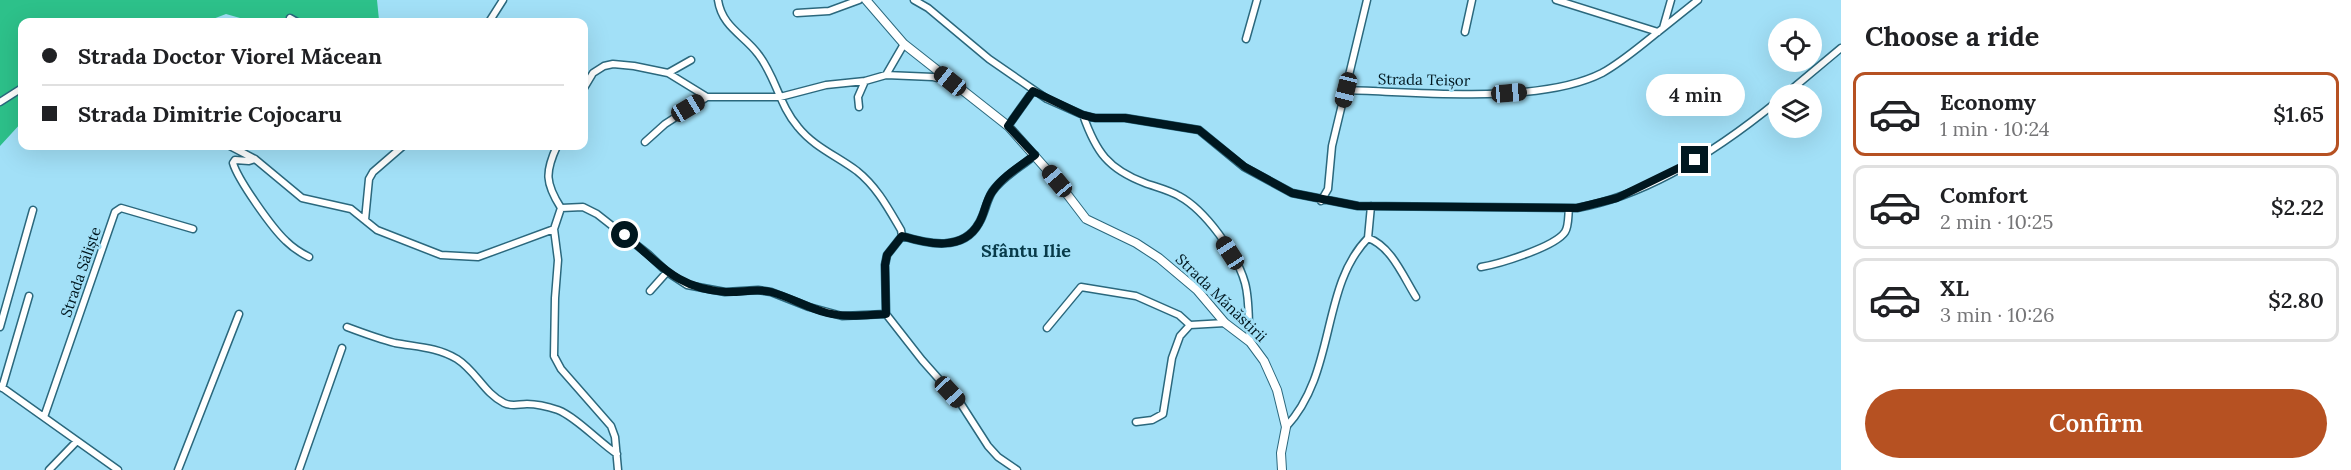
<!DOCTYPE html>
<meta charset="utf-8">
<style>
body{margin:0;font-family:Lora,serif;background:#f2f2f2;color:#202124;height:100vh;display:flex;flex-direction:column;font-size:22px;white-space:nowrap}
*{box-sizing:border-box;margin:0}
p{font-size:20px;color:#757577}
.icon{flex:none;width:33px;height:33px;fill:none;stroke:currentColor;stroke-width:2;stroke-linecap:round;stroke-linejoin:round}
.map{position:relative;flex:1;overflow:hidden}
.side{display:flex;flex-direction:column;background:#fff;width:510px}
.side>*{flex:none}
.top-card{position:absolute;left:18px;top:18px;width:570px;height:132px;border-radius:12px;box-shadow:0 6px 24px #0002;display:grid;align-content:center;height:132px;padding:0 24px;background:#fff}
.controls{position:absolute;left:1768px;top:18px;display:grid;gap:12px}
.controls a{display:grid;place-items:center;width:54px;height:54px;border-radius:50%;background:#fff;box-shadow:0 6px 24px #0002;font-size:30px}
.end{position:absolute;width:27px;height:27px;margin:-14px;border:8px solid #00171f;background:#fff;box-shadow:0 0 0 3px #fff}
.from{border-radius:50%}
.bubble{position:absolute;height:42px;border-radius:21px;background:#fff;box-shadow:0 6px 24px #0002;font-size:20px;font-weight:600;line-height:42px;text-align:center}
.car{position:absolute;width:18px;height:36px;margin:-18px -9px;border-radius:8px;box-shadow:0 0 4px 2px #0007;background:linear-gradient(#222 24%,#8ab4d8 0 40%,#222 0 76%,#8ab4d8 0 86%,#222 0)}
.top-card b{display:flex;align-items:center;gap:21px;height:57px;font-size:22px}
.top-card b+b{border-top:2px solid #e0e0e0}
.top-card i{width:15px;height:15px;background:#202124}
ul{padding:0;list-style:none}
li{display:flex;align-items:center;gap:18px;height:84px;margin:0 12px 9px;padding:0 12px;border:3px solid #e0e0e0;border-radius:12px}
li div{flex:1}
li b{display:block;font-size:22px}
li em{font-style:normal;font-weight:600}
li.on{border-color:#b65122}
li>.icon{width:54px;height:54px;stroke-width:1.5}
h2{padding:0 24px;font-size:27px;line-height:72px}
.cta{display:flex;gap:12px;margin-top:auto;padding:12px 24px}
.cta a{flex:1;height:69px;border-radius:36px;background:#b65122;color:#fff;font-size:24px;font-weight:600;line-height:69px;text-align:center}
main{display:flex;flex:1;min-height:0}
.map>svg:first-child{display:block}
.green{fill:#2dc18a}
.lines{fill:none;stroke-linecap:round;stroke-linejoin:round}
.minor-casing{stroke:#2b687d;stroke-width:9}
.tertiary-casing{stroke:#2b687d;stroke-width:10}
.minor{stroke:#fff;stroke-width:6}
.tertiary{stroke:#fff;stroke-width:8}
.route{stroke:#00171f;stroke-width:8}
.labels{text-anchor:middle;stroke-width:5;stroke-linejoin:round;paint-order:stroke}
.street-label{font-size:15px;fill:#00171f;stroke:#a2e0f7}
.quarter-label{font-size:18px;font-weight:bold;fill:#083b4a;stroke:#a2e0f7}
</style>
<main>
<div class="map">
<svg width="1841" height="470" viewBox="0 0 1841 470">
<rect width="100%" height="100%" fill="#a2e0f7"/>
<path class="green" d="M0,0H377L379,20L377,22H254L226,14L205,22H22V122L0,146Z"/>
<g class="lines">
<g class="minor-casing">
<path id="minor" d="M718,0C722,27 744,35 758,54C776,77 779,105 798,127C814,147 837,156 857,171C877,187 888,208 901,230L902,236C928,244 963,252 979,223C985,213 986,202 992,192C1002,177 1021,167 1035,155
M914,0L928,8L989,59L1047,99L1083,115L1095,118H1125L1199,130L1244,167L1292,193L1358,206L1577,208C1650,195 1723,146 1779,100
M1556,0L1658,32
M797,13L829,11L859,0
M290,18L297,22
M489,22L503,0
M1663,28L1698,0
M1465,32L1472,0
M1246,39L1257,0
M668,73L691,60
M886,75L904,44
M584,88L593,73L604,66L613,64L634,66L668,73L707,97H780L826,85L865,81L886,75L933,77L949,81
M1346,90C1417,92 1539,105 1602,73C1622,62 1640,46 1658,32L1663,28L1671,0
M1786,94L1841,48
M0,102L22,88
M859,107L858,97L865,81
M1083,115C1096,152 1108,169 1145,183C1156,187 1169,190 1179,196C1205,210 1237,254 1245,283C1250,301 1248,323 1250,342
M1008,126L1033,91
M645,142L665,124L707,97
M230,146L255,159L302,198L351,209L377,230L441,255L478,257L554,229L561,208
M557,146C545,172 545,183 561,208
M255,159L249,161L235,160L233,163C238,180 272,228 286,241C293,248 301,253 309,257
M1321,201L1328,189L1332,146L1367,0
M561,208L583,207L597,214L648,254L667,272L687,285L725,292L758,290L771,292L809,307L842,316L886,314
M365,220L369,179L373,172L403,146
M554,229L558,260L555,298L554,356L561,369L611,426L615,437L618,470
M902,236L887,255L885,265L886,314L922,360L961,404L988,446L998,457L1017,470
M1368,238C1391,246 1403,276 1416,297
M1368,238L1371,206
M1481,267C1499,264 1555,247 1565,232C1569,226 1568,215 1569,208
M650,291L667,272
M0,327L33,210
M347,327C363,333 379,339 395,343C417,347 437,347 457,359C476,371 484,393 504,403C512,407 519,404 527,404C537,404 549,407 558,410C576,417 599,442 617,454
M1047,328L1081,287L1136,296L1179,315L1190,325
M0,386L118,470
M2,388L29,296
M44,417L115,212L121,208L193,229
M1136,422L1152,420L1163,414L1172,358L1180,336L1190,325L1225,323
M1286,427C1337,372 1320,287 1368,238
M49,470L77,441
M178,470L239,314
M299,470L342,348"/>
</g>
<g class="tertiary-casing">
<path id="tertiary" d="M866,0L904,44L1008,126L1057,181L1086,219L1136,243L1159,258L1197,290L1225,323L1250,342L1264,361L1277,390L1286,427L1281,453L1282,470"/>
</g>
<use href="#minor" class="minor"/>
<use href="#tertiary" class="tertiary"/>
</g>
<g class="lines">
<path class="route" d="M625,235C660,264 677,289 726,292C741,293 756,288 771,292C790,297 808,308 827,313C847,318 866,315 886,314L885,265L887,255L902,236C928,244 963,252 979,223C985,213 985,202 992,192C1002,177 1020,166 1035,155L1008,126L1033,91L1083,115L1095,118H1125L1199,130L1245,167L1292,193L1358,206L1577,208L1617,198L1695,160"/>
</g>
<g class="labels">
<g class="street-label">
<text transform="translate(1424 80) rotate(1)" y="5">Strada Teișor</text>
<text transform="translate(81 272) rotate(-71)" y="5">Strada Săliște</text>
<text transform="translate(1221 298) rotate(44)" y="5">Strada Mănăstirii</text>
</g>
<g class="quarter-label">
<text x="1026" y="257">Sfântu Ilie</text>
</g>
</g>
</svg>
<div class="controls">
<a><svg class="icon" aria-label="locate" viewBox="0 0 24 24"><circle cx="12" cy="12" r="6"/><path d="M12 2v4M12 18v4M2 12h4M18 12h4"/></svg></a>
<a><svg class="icon" aria-label="layers" viewBox="0 0 24 24"><path d="M12 4l9 5-9 5-9-5zM3 14l9 5 9-5"/></svg></a>
</div>
<i class="end from" style="left:625px;top:235px"></i>
<i class="end" style="left:1695px;top:160px"></i>
<div class="bubble" style="left:1646px;top:74px;width:99px">4 min</div>
<i class="car" style="left:950px;top:81px;rotate:309deg"></i>
<i class="car" style="left:1346px;top:90px;rotate:194deg"></i>
<i class="car" style="left:1509px;top:93px;rotate:85deg"></i>
<i class="car" style="left:688px;top:108px;rotate:59deg"></i>
<i class="car" style="left:1057px;top:181px;rotate:320deg"></i>
<i class="car" style="left:1230px;top:253px;rotate:327deg"></i>
<i class="car" style="left:950px;top:392px;rotate:137deg"></i>
<div class="top-card">
<b><i class="from"></i>Strada Doctor Viorel Măcean</b>
<b><i></i>Strada Dimitrie Cojocaru</b>
</div>
</div>
<section class="side">
<h2>Choose a ride</h2>
<ul>
<li class="on"><svg class="icon" aria-label="car" viewBox="0 0 24 24"><path d="M5 17H2v-5l4-1 3-4h7l3 4 3 1v5h-3M9 17h6M6 11h13"/><circle cx="7" cy="17" r="2"/><circle cx="17" cy="17" r="2"/></svg><div><b>Economy</b><p>1 min · 10:24</p></div><em>$1.65</em></li>
<li><svg class="icon" aria-label="car" viewBox="0 0 24 24"><path d="M5 17H2v-5l4-1 3-4h7l3 4 3 1v5h-3M9 17h6M6 11h13"/><circle cx="7" cy="17" r="2"/><circle cx="17" cy="17" r="2"/></svg><div><b>Comfort</b><p>2 min · 10:25</p></div><em>$2.22</em></li>
<li><svg class="icon" aria-label="car" viewBox="0 0 24 24"><path d="M5 17H2v-5l4-1 3-4h7l3 4 3 1v5h-3M9 17h6M6 11h13"/><circle cx="7" cy="17" r="2"/><circle cx="17" cy="17" r="2"/></svg><div><b>XL</b><p>3 min · 10:26</p></div><em>$2.80</em></li>
</ul>
<div class="cta"><a>Confirm</a></div>
</section>
</main>
